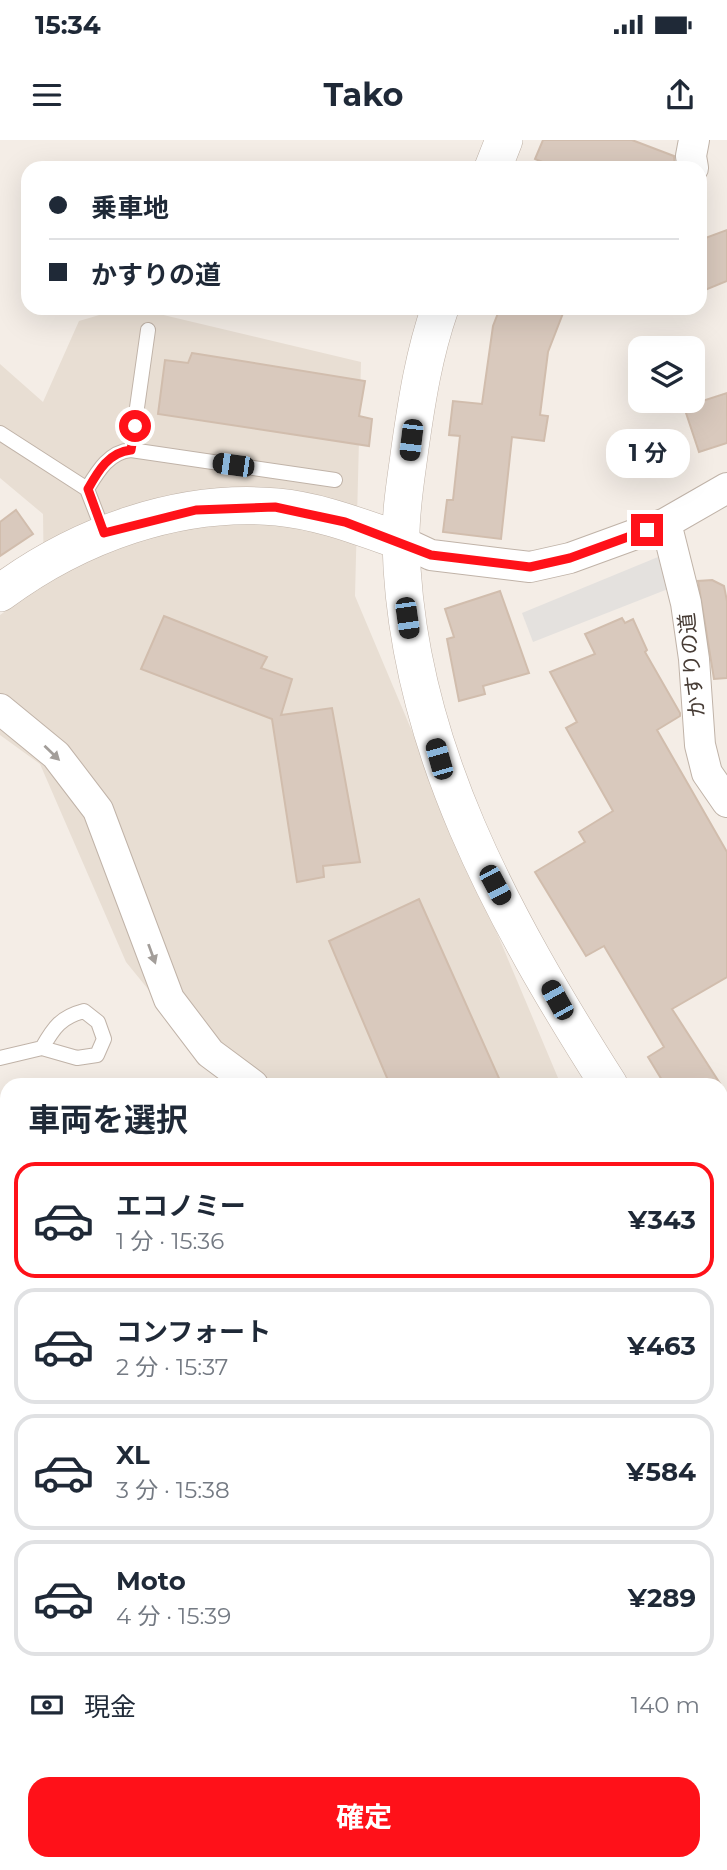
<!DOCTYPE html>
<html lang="ja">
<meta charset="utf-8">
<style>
body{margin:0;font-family:Montserrat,"Noto Sans JP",sans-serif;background:#f6f6f7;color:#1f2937;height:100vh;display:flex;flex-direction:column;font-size:26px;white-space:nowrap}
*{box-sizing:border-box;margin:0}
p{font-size:23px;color:#747a83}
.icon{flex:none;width:38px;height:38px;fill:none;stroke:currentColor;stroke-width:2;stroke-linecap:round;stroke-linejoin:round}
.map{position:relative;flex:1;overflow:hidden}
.side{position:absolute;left:0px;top:938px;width:728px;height:793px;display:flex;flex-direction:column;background:#fff;border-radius:21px 21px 0 0;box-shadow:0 7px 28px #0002}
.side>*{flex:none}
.banner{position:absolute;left:21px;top:21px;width:686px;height:154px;border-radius:21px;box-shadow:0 7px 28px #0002;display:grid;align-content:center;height:154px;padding:0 28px;background:#fff}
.fabs{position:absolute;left:628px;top:196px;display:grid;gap:14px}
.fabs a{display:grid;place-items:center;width:77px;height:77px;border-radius:14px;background:#fff;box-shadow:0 7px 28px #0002;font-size:35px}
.end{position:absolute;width:32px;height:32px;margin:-16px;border:9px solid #ff1119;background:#fff;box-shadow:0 0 0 4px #fff}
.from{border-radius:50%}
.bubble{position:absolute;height:49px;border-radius:21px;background:#fff;box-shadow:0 7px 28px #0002;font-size:23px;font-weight:700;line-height:49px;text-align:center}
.car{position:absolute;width:21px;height:42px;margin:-21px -10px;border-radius:9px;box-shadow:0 0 5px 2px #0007;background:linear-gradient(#222 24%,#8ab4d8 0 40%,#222 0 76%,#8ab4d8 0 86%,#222 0)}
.banner b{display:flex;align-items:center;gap:24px;height:66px;font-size:26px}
.banner b+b{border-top:2px solid #e0e1e3}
.banner i{width:18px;height:18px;background:#1f2937}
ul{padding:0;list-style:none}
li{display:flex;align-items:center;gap:21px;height:116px;margin:0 14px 10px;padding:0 14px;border:4px solid #e0e1e3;border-radius:21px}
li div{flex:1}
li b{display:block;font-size:26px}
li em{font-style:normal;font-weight:700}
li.selected{border-color:#ff1119}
li>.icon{width:63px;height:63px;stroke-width:1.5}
h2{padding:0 28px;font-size:32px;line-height:84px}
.pay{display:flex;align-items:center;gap:18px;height:77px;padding:0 28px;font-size:26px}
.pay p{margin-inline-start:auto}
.primary-button{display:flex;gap:14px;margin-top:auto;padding:14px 28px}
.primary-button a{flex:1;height:80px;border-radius:21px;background:#ff1119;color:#fff;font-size:28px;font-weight:700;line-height:80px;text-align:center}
.status{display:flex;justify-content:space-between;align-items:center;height:49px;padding:0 35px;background:#fff;direction:ltr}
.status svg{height:19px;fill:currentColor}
header{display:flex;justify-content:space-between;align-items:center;height:91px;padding:0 28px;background:#fff;font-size:32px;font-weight:700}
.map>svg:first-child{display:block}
.residential{fill:#e8ded3}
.parking{fill:#e4e1de}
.building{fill:#d9c9bd;stroke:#d1bdad;stroke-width:2}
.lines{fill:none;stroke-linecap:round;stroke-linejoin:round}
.service-casing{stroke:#c0b3a8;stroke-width:16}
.minor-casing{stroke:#c0b3a8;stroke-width:32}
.tertiary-casing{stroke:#c0b3a8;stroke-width:38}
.service{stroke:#fff;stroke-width:14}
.minor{stroke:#fff;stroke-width:30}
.tertiary{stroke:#fff;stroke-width:37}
.oneway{fill:#a39e9a}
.route{stroke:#ff1119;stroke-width:9}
.labels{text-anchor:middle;stroke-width:5;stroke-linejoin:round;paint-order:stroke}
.street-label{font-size:21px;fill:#473c35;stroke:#fff}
</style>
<div class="status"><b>15:34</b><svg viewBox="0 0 49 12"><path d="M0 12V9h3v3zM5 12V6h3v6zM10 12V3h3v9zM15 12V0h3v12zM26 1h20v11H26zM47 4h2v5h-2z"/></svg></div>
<header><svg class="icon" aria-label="menu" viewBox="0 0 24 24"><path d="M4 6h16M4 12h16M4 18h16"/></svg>Tako<svg class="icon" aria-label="share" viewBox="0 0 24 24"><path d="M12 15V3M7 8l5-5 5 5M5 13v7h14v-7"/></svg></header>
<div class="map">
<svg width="727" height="1730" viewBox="0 0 727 1730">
<rect width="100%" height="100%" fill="#f4ede6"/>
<path class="residential" d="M123,168H134L361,222L355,456L561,945H226L126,822L40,624L0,595V475L44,444L43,374L0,338V224L43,262L79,181Z"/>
<path class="parking" d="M658,417L668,449L533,502L522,473Z"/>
<path class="building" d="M543,0H632L674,16L675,28H557L535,19Z
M727,90V141L700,152V100Z
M500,168H565L548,212L540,275L548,276L544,301L512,297L501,399L443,392L447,360H453L460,296L449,295L453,261L482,264L493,186Z
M192,213L365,241L359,276L372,279L369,306L158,274L165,220L188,223Z
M727,253V303L699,312L684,267Z
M16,370L33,394L0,416V382Z
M712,440L724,446L727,461V538L714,539L698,441Z
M500,451L529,533L483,546L485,554L459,561L447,499L454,497L445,469Z
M164,476L267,517L261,528L292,539L281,575L332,568L360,722L323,726L324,737L297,742L272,579L141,529Z
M622,478L625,483L633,479L647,510L645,512L680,573V576L657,590L727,712V837L672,869L721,945H665L648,917L664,907L604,806L586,816L535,732L585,702L579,692L613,671L566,588L577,582L550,532L595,514L585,494Z
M419,759L502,945H390L329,801Z"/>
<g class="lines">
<g class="service-casing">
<path id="service" d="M0,293L87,349L104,393
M131,310L148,190
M87,349C98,331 109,312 131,310L335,340
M0,918L42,908L77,918L97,915L104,899L98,882L84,871C61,877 54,887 42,908
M0,1176L7,1174"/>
</g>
<g class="minor-casing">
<path id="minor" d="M693,28L691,16L694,0
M666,383L686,463L694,519L700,605L707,633L727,662
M401,401L431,415L530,427L570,418L666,383L727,348
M0,569L56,615L98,670L169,859L210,913L253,945
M721,1080L727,1075
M0,1284H7
M721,1474L727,1473
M721,1697H727"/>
</g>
<g class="tertiary-casing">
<path id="tertiary" d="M493,28L504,0
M440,168C424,214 417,259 410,308C406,339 400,371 401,403C405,603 504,780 609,945
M0,453C78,395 179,358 277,367C320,371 360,387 401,401
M721,1098L727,1106"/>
</g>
<use href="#service" class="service"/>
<use href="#minor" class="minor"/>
<use href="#tertiary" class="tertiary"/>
</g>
<defs><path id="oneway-solid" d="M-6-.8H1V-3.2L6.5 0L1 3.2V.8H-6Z" transform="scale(1.75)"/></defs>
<g class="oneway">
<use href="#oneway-solid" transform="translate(52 613) rotate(44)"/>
<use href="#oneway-solid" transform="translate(152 814) rotate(70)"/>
</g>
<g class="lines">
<path class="route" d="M135,286L131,310C109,312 98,331 88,349L104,393L196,370L275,367L345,382L431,415L530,427L570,418L647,390"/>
</g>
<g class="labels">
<g class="street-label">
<text transform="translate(692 525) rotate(-96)" y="7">かすりの道</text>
</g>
</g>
</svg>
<div class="fabs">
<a><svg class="icon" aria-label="layers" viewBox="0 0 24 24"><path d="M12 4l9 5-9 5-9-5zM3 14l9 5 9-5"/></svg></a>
</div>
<i class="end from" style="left:135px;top:286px"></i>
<i class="end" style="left:647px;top:390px"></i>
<div class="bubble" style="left:606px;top:289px;width:84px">1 分</div>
<i class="car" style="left:411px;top:300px;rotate:187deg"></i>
<i class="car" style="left:233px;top:325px;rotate:278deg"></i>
<i class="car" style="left:407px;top:478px;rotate:172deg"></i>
<i class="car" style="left:439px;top:619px;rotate:344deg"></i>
<i class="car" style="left:495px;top:745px;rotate:152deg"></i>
<i class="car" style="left:557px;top:860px;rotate:331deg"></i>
<div class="banner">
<b><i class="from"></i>乗車地</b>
<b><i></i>かすりの道</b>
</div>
<section class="side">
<h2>車両を選択</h2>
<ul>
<li class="selected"><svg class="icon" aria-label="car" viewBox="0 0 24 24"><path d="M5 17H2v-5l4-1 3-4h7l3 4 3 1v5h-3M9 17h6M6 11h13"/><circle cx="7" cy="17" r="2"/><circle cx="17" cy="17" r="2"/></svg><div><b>エコノミー</b><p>1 分 · 15:36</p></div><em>¥343</em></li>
<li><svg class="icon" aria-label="car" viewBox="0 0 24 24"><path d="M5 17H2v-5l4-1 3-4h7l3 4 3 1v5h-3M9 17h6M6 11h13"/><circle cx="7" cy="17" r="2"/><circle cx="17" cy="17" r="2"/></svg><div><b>コンフォート</b><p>2 分 · 15:37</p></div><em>¥463</em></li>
<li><svg class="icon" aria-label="car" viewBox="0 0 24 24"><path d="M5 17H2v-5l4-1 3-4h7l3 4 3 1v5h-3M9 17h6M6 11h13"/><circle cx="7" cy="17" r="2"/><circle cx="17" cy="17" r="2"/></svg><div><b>XL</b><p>3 分 · 15:38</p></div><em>¥584</em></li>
<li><svg class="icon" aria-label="car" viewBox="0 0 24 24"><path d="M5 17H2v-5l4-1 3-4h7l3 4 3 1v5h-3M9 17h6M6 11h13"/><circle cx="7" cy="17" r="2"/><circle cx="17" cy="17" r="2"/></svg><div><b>Moto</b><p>4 分 · 15:39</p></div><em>¥289</em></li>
</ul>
<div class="pay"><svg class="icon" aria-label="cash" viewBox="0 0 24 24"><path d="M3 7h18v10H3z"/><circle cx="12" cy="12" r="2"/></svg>現金<p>140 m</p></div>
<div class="primary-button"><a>確定</a></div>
</section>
</div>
